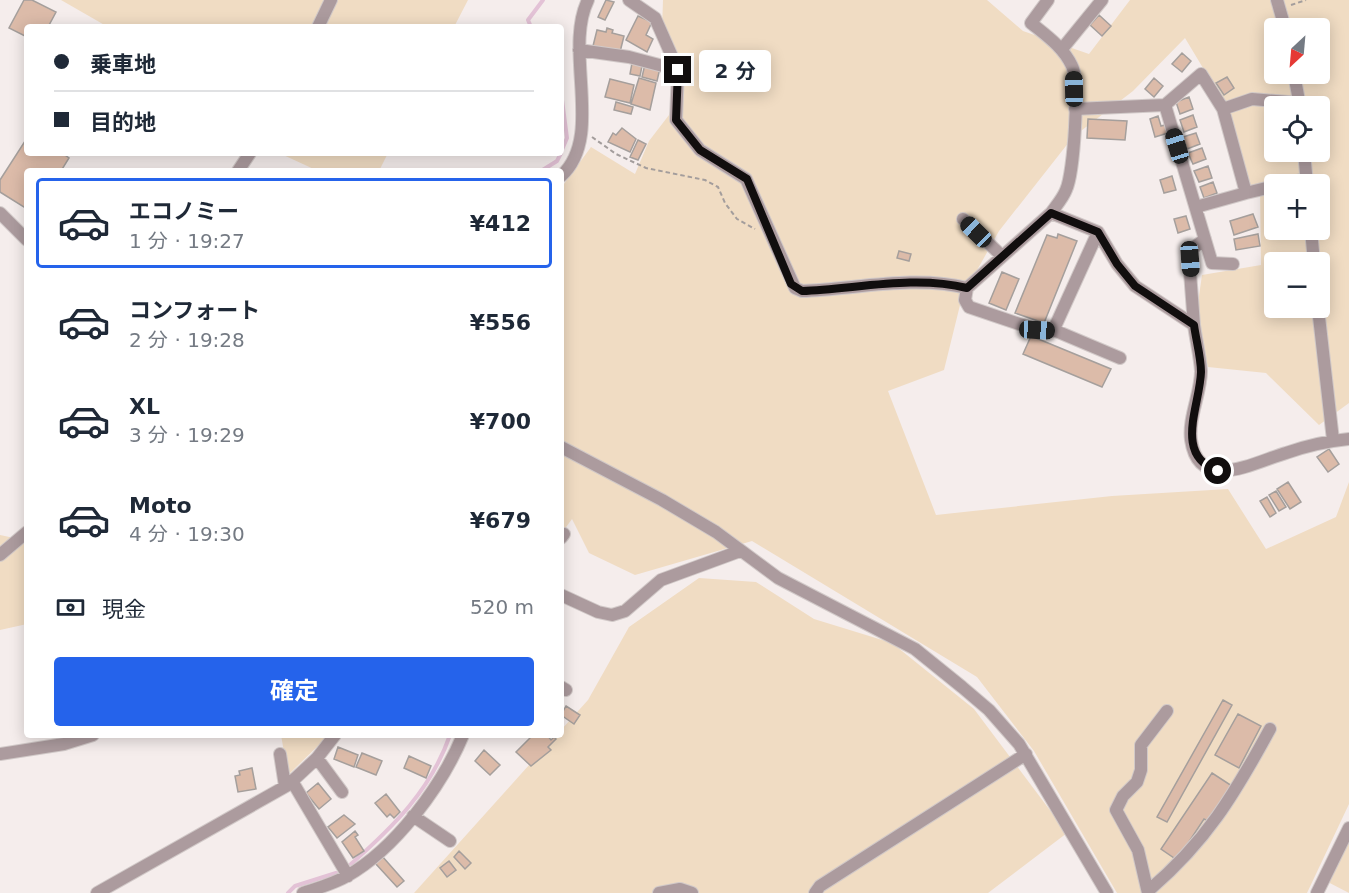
<!DOCTYPE html>
<html lang="ja">
<meta charset="utf-8">
<style>
body{margin:0;font-family:"DejaVu Sans","Noto Sans JP",sans-serif;background:#f2f2f3;color:#1f2937;height:100vh;display:flex;flex-direction:column;font-size:22px;white-space:nowrap}
*{box-sizing:border-box;margin:0}
p{font-size:20px;color:#747a83}
.icon{flex:none;width:33px;height:33px;fill:none;stroke:currentColor;stroke-width:2;stroke-linecap:round;stroke-linejoin:round}
.map{position:relative;flex:1;overflow:hidden}
.sheet{position:absolute;left:24px;top:168px;width:540px;height:570px;display:flex;flex-direction:column;background:#fff;border-radius:6px;box-shadow:0 3px 15px #0003}
.sheet>*{flex:none}
.hud{position:absolute;left:24px;top:24px;width:540px;height:132px;border-radius:6px;box-shadow:0 3px 15px #0003;display:grid;align-content:center;height:132px;padding:0 30px;background:#fff}
.needle{width:39px;rotate:206deg}
.fabs{position:absolute;left:1264px;top:18px;display:grid;gap:12px}
.fabs a{display:grid;place-items:center;width:66px;height:66px;border-radius:6px;background:#fff;box-shadow:0 3px 15px #0003;font-size:30px}
.end{position:absolute;width:27px;height:27px;margin:-14px;border:8px solid #110e0e;background:#fff;box-shadow:0 0 0 3px #fff}
.from{border-radius:50%}
.bubble{position:absolute;height:42px;border-radius:6px;background:#fff;box-shadow:0 3px 15px #0003;font-size:20px;font-weight:700;line-height:42px;text-align:center}
.car{position:absolute;width:18px;height:36px;margin:-18px -9px;border-radius:8px;box-shadow:0 0 4px 2px #0007;background:linear-gradient(#222 24%,#8ab4d8 0 40%,#222 0 76%,#8ab4d8 0 86%,#222 0)}
.hud b{display:flex;align-items:center;gap:21px;height:57px;font-size:22px}
.hud b+b{border-top:2px solid #e0e1e3}
.hud i{width:15px;height:15px;background:#1f2937}
ul{padding:10px 0 0;list-style:none}
li{display:flex;align-items:center;gap:18px;height:90px;margin:0 12px 9px;padding:0 18px;border:3px solid transparent;border-radius:6px}
li div{flex:1}
li b{display:block;font-size:22px}
li em{font-style:normal;font-weight:700}
li.on{border-color:#2563eb}
li>.icon{width:54px;height:54px;stroke-width:1.5}
.pay{display:flex;align-items:center;gap:15px;height:66px;padding:0 30px;font-size:22px}
.pay p{margin-inline-start:auto}
.cta{display:flex;gap:12px;margin-top:auto;padding:12px 30px}
.cta a{flex:1;height:69px;border-radius:6px;background:#2563eb;color:#fff;font-size:24px;font-weight:700;line-height:69px;text-align:center}
.map>svg:first-child{display:block}
.green{fill:#f0dcc3;fill-rule:evenodd}
.lines{fill:none;stroke-linecap:round;stroke-linejoin:round}
.stream{stroke:#e3c2d6;stroke-width:4}
.building{fill:#dcbba9;stroke:#a59f9c;stroke-width:1.5}
.minor-casing{stroke:#d1c9c8;stroke-width:14}
.path{stroke:#a39d9c;stroke-width:2;stroke-dasharray:4.5 3;stroke-linecap:butt}
.minor{stroke:#ac9b9e;stroke-width:12}
.route{stroke:#110e0e;stroke-width:8}
</style>
<div class="map">
<svg width="1349" height="893" viewBox="0 0 1349 893">
<rect width="100%" height="100%" fill="#f5edec"/>
<path class="green" d="M61,0H468L454,27H108Z
M663,0H987L1023,31L1089,54L1130,0H1349V403L1319,425L1266,373L1208,367L1196,317L1202,275L1261,265L1260,189L1281,180L1250,188L1230,113L1185,38L1133,91L1073,137L999,231L962,297L944,370L888,391L936,515L1112,496L1228,489L1266,549L1336,517L1349,482V804L1307,893H1117L1034,751L977,677L752,541L635,575L589,553L572,519L561,534V188L591,147L635,174L649,141L669,115L681,71L662,30ZM1275,28H1320V74H1275ZM1275,106H1320V152H1275ZM1275,184H1320V230H1275ZM1275,262H1320V308H1275Z
M279,153H388L379,171H318Z
M27,532V624L0,630V535L19,539Z
M699,578L756,582L814,619L892,643L974,709L1067,833L988,893H414L556,735H561V730L588,700L629,627Z
M281,735H329L288,775Z
M1349,835V893L1324,880Z"/>
<g class="lines">
<path class="stream" d="M531,27L528,20L543,0
M561,92L567,138L561,152
M541,171L557,161L561,153
M351,864C393,827 431,790 450,735
M288,893L295,886L336,873"/>
</g>
<path class="building" d="M24,0H32L56,12L48,27H27V37L9,28Z
M606,0L614,2L605,20L598,17Z
M1099,15L1111,26L1102,36L1090,25Z
M638,16L652,22L646,35L653,39L647,52L626,40Z
M607,28L613,30L612,33L624,36L620,52L593,46L597,30L606,32Z
M1182,53L1191,61L1182,72L1172,64Z
M632,63L642,66L640,76L630,74Z
M645,64L660,68L657,81L642,77Z
M1227,77L1234,88L1224,95L1216,83Z
M639,78L656,83L650,110L631,104Z
M1154,78L1163,86L1154,97L1145,89Z
M610,79L634,85L630,103L605,97Z
M1189,97L1193,109L1180,114L1176,102Z
M616,102L633,107L631,114L614,110Z
M1193,115L1197,127L1184,132L1180,120Z
M1158,116L1161,126L1165,125L1168,133L1155,137L1150,119Z
M1088,119L1127,121L1125,140L1087,138Z
M622,128L636,139L630,152L608,142L613,133L616,135Z
M1196,133L1200,144L1187,149L1183,137Z
M27,138V153H62L69,158L61,171H27V209L0,192V180Z
M638,140L646,144L638,160L630,157Z
M1202,148L1206,159L1193,164L1188,153Z
M1208,166L1212,178L1199,182L1194,171Z
M1172,176L1176,190L1164,193L1160,180Z
M1213,182L1217,193L1204,198L1200,187Z
M1253,214L1258,227L1234,235L1230,221Z
M1186,216L1190,229L1178,233L1174,219Z
M1058,234L1077,241L1044,323L1015,313L1047,235L1057,238Z
M1258,234L1260,246L1236,250L1234,239Z
M899,251L911,254L909,261L897,258Z
M1002,272L1019,279L1006,310L989,303Z
M1031,336L1111,369L1102,387L1023,354Z
M1329,449L1339,464L1328,472L1317,457Z
M1288,482L1301,502L1290,509L1277,489Z
M1276,491L1286,507L1279,511L1269,495Z
M1267,497L1276,513L1270,517L1260,501Z
M1223,700L1232,705L1167,822L1157,817Z
M566,706L580,715L574,724L561,715Z
M1238,714L1261,726L1239,768L1215,755Z
M533,735H547L551,740L554,737L556,739L548,747L551,750L531,766L516,752Z
M338,747L358,755L354,767L334,759Z
M484,750L500,765L490,775L475,761Z
M362,753L382,761L376,775L356,767Z
M409,756L431,766L426,778L404,768Z
M252,768L256,789L238,792L235,776L240,775L239,771Z
M1212,773L1232,786L1208,821L1204,819L1177,860L1161,849Z
M318,783L331,799L319,809L306,793Z
M386,794L400,812L394,818L390,814L387,817L375,803Z
M344,815L355,824L337,838L328,827Z
M355,831L358,835L355,837L364,851L353,858L342,842Z
M459,851L471,863L465,869L454,857Z
M382,856L404,881L397,887L375,863Z
M449,861L456,870L447,877L440,868Z"/>
<g class="lines">
<g class="minor-casing">
<path id="minor" d="M629,0L655,18L678,70L676,120L700,150L746,179L795,288L802,291C856,289 914,275 967,288
M1048,0L1031,23C1047,36 1063,47 1072,66C1080,81 1074,173 1066,190C1063,198 1056,206 1051,213L1098,232L1117,264L1135,286L1194,325C1196,340 1200,356 1201,371C1201,393 1188,418 1191,440C1199,494 1255,462 1286,453C1306,446 1328,441 1349,439
M1277,0L1285,28
M318,27L331,0
M1062,49L1102,0
M579,50L629,57L678,70
M1294,74L1300,106
M1165,105L1212,263L1233,264
M1075,109L1165,105L1201,74L1223,109L1246,193L1275,186
M1223,109L1252,99L1300,103
M1304,152L1307,184
M238,171L250,153
M561,176C605,137 563,50 588,0
M1282,184L1306,179
M1196,207L1246,193
M0,213L27,240
M1051,213L967,288L965,300L969,307L1037,330L1056,331L1120,358
M963,219L1002,256
M1311,230L1314,262
M1318,308L1333,440
M1194,325L1189,259L1193,248L1205,239
M1053,331L1098,232
M561,447L662,500L716,532L778,578L915,649L962,687L989,710L1019,744L1107,893
M561,538L564,534
M0,555L27,532
M561,595L598,612L612,615L625,611L661,580L740,551
M561,687L566,690
M0,754L64,744L93,735
M280,754L285,786
M317,758L342,792
M292,781L348,876
M413,816L450,841
M1148,891C1206,842 1234,795 1270,729
M97,893L288,785L317,758L335,735
M303,893C318,888 333,884 347,876C395,849 442,786 463,735
M659,893L680,889L692,893
M815,893L820,886L1026,754
M1148,893L1138,850L1116,810L1123,796L1137,782L1141,770V745L1167,711
M1317,893L1349,828"/>
</g>
<path class="path" d="M1291,5L1306,0
M592,137L616,154L646,168L705,180L718,187L725,203L737,219L755,229"/>
<use href="#minor" class="minor"/>
</g>
<g class="lines">
<path class="route" d="M678,70L676,120L700,150L747,179L791,284L802,291C856,289 914,275 967,288L1051,213L1098,232L1117,264L1135,286L1194,325C1196,340 1201,357 1201,372C1200,406 1173,455 1218,471"/>
</g>
</svg>
<div class="fabs">
<a><svg class="needle" viewBox="-14 -14 28 28"><path d="M0-13l5 13h-10z" fill="#e53935"/><path d="M0 13l5-13h-10z" fill="#747a83"/></svg></a>
<a><svg class="icon" aria-label="locate" viewBox="0 0 24 24"><circle cx="12" cy="12" r="6"/><path d="M12 2v4M12 18v4M2 12h4M18 12h4"/></svg></a>
<a>+</a>
<a>−</a>
</div>
<i class="end from" style="left:1218px;top:471px"></i>
<i class="end" style="left:678px;top:70px"></i>
<div class="bubble" style="left:699px;top:50px;width:72px">2 分</div>
<i class="car" style="left:1074px;top:89px;rotate:359deg"></i>
<i class="car" style="left:1177px;top:146px;rotate:343deg"></i>
<i class="car" style="left:976px;top:232px;rotate:314deg"></i>
<i class="car" style="left:1190px;top:259px;rotate:176deg"></i>
<i class="car" style="left:1037px;top:330px;rotate:93deg"></i>
<div class="hud">
<b><i class="from"></i>乗車地</b>
<b><i></i>目的地</b>
</div>
<section class="sheet">
<ul>
<li class="on"><svg class="icon" aria-label="car" viewBox="0 0 24 24"><path d="M5 17H2v-5l4-1 3-4h7l3 4 3 1v5h-3M9 17h6M6 11h13"/><circle cx="7" cy="17" r="2"/><circle cx="17" cy="17" r="2"/></svg><div><b>エコノミー</b><p>1 分 · 19:27</p></div><em>¥412</em></li>
<li><svg class="icon" aria-label="car" viewBox="0 0 24 24"><path d="M5 17H2v-5l4-1 3-4h7l3 4 3 1v5h-3M9 17h6M6 11h13"/><circle cx="7" cy="17" r="2"/><circle cx="17" cy="17" r="2"/></svg><div><b>コンフォート</b><p>2 分 · 19:28</p></div><em>¥556</em></li>
<li><svg class="icon" aria-label="car" viewBox="0 0 24 24"><path d="M5 17H2v-5l4-1 3-4h7l3 4 3 1v5h-3M9 17h6M6 11h13"/><circle cx="7" cy="17" r="2"/><circle cx="17" cy="17" r="2"/></svg><div><b>XL</b><p>3 分 · 19:29</p></div><em>¥700</em></li>
<li><svg class="icon" aria-label="car" viewBox="0 0 24 24"><path d="M5 17H2v-5l4-1 3-4h7l3 4 3 1v5h-3M9 17h6M6 11h13"/><circle cx="7" cy="17" r="2"/><circle cx="17" cy="17" r="2"/></svg><div><b>Moto</b><p>4 分 · 19:30</p></div><em>¥679</em></li>
</ul>
<div class="pay"><svg class="icon" aria-label="cash" viewBox="0 0 24 24"><path d="M3 7h18v10H3z"/><circle cx="12" cy="12" r="2"/></svg>現金<p>520 m</p></div>
<div class="cta"><a>確定</a></div>
</section>
</div>
